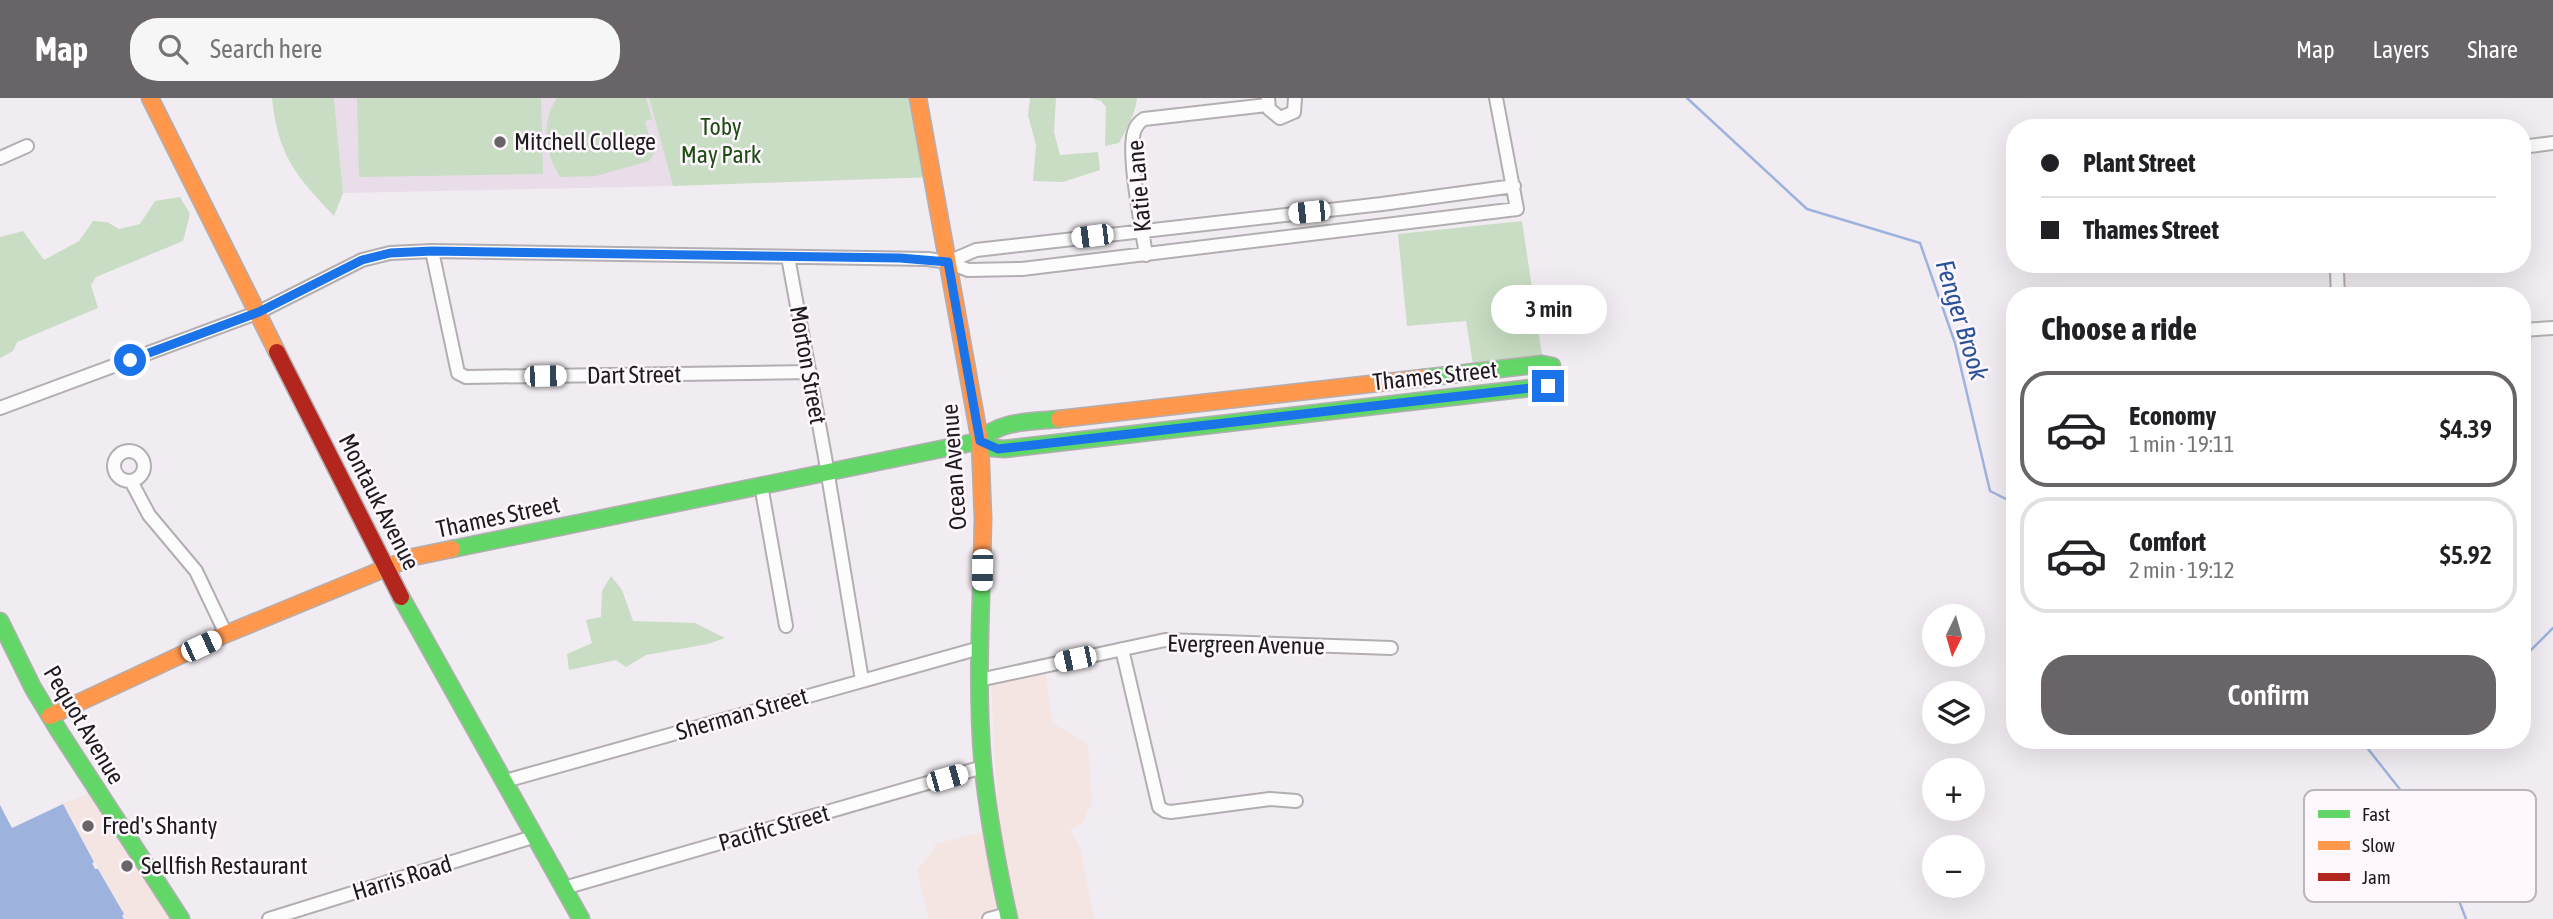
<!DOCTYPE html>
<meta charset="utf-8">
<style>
body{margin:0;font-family:"Asap Condensed",sans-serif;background:#f6f6f6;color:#202124;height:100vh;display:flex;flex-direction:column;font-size:26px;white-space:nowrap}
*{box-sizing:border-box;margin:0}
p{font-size:23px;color:#757577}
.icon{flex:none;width:38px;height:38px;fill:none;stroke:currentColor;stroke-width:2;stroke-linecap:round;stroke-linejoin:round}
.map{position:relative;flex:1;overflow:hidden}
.panel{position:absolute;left:2006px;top:189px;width:525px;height:462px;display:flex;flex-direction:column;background:#fff;border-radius:28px;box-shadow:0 7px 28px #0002}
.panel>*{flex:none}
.banner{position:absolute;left:2006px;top:21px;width:525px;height:154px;border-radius:28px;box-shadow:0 7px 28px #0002;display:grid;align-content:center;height:154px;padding:0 35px;background:#fff}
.needle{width:46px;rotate:185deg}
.controls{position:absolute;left:1922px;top:506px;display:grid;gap:14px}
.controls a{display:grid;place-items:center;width:63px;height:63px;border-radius:50%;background:#fff;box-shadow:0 7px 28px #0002;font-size:35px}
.end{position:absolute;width:32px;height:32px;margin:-16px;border:9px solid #1a73e8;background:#fff;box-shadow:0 0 0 4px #fff}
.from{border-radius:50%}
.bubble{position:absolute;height:49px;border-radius:24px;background:#fff;box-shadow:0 7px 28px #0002;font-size:23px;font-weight:600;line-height:49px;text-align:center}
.car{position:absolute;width:21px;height:42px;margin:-21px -10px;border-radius:9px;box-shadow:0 0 5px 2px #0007;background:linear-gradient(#fff 24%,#345 0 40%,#fff 0 76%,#345 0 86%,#fff 0)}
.banner b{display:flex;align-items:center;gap:24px;height:66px;font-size:26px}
.banner b+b{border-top:2px solid #e0e0e0}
.banner i{width:18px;height:18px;background:#202124}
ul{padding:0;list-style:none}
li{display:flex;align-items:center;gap:21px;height:116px;margin:0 14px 10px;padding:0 21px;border:4px solid #e0e0e0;border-radius:28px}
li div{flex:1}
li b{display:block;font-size:26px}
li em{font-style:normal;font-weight:600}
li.active{border-color:#686468}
li>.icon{width:63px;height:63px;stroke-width:1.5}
h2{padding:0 35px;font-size:32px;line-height:84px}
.cta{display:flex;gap:14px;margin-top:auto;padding:14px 35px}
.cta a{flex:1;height:80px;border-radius:28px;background:#686468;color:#fff;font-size:28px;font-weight:600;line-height:80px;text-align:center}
header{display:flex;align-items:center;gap:42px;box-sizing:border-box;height:98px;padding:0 35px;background:#686468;color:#fff}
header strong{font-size:33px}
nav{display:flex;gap:38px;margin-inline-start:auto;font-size:24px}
.search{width:490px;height:63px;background:#f6f6f6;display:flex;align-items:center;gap:18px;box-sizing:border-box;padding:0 24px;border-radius:28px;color:#757577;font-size:26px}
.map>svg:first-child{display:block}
.commercial{fill:#f4e4e2}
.built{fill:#e8dde8}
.green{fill:#c8ddc3}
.water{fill:#9db3de}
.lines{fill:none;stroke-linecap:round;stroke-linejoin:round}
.stream{stroke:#9db3de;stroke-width:2.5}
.street-casing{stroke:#b2aeb2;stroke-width:16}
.fast-casing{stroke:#b2aeb2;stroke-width:19}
.slow-casing{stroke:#b2aeb2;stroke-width:19}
.jam-casing{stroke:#b2aeb2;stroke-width:19}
.street{stroke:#fdfcfd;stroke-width:12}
.fast{stroke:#63d668;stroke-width:16}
.slow{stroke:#ff974d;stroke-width:16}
.jam{stroke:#b3261e;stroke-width:16}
.route{stroke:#1a73e8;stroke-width:9}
.poi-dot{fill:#686468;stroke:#fef8fe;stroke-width:2.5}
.labels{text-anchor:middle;stroke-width:5;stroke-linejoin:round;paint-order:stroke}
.park-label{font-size:24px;fill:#1e4c13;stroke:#fef8fe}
.poi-label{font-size:24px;fill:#1e1b1e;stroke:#fef8fe;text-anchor:start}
.street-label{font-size:24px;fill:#1e1b1e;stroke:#fef8fe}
.water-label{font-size:26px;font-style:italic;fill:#295299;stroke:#fef8fe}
.key{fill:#fef8fe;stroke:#bbb6bb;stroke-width:2}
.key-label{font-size:19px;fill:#1e1b1e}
</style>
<header>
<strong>Map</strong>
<div class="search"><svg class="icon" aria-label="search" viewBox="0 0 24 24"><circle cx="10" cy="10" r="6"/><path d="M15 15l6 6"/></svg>Search here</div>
<nav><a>Map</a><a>Layers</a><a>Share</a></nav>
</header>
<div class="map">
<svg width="2553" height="821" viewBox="0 0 2553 821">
<rect width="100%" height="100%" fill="#f1ecf1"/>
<path class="commercial" d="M1046,575L1052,625L1088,646L1092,705L1082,725L1070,732L1081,752L1094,821H929L917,772L935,751V746L999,730L991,587Z
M90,695L171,821H124L122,817L124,816L63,706Z"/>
<path class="built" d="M334,0H649L673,88L343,95Z"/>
<path class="green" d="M272,0H334L343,95L334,118C295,77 278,57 272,0Z
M357,0H541L543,76L359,79Z
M557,0H646L652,21L645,23L654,55L649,63L596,78L560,79C545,54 540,26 557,0Z
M649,0H918L933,79L673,88Z
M1030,0H1056L1054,34L1060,57L1098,54L1100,72L1063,84L1033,83L1036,47L1028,17Z
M1091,0H1137C1136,15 1126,31 1119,45L1105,48L1106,9L1101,3Z
M180,99L190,116L183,143L96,179L91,187L98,210L17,244L13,253L0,260V139L23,133L44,162L79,143L93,123L107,124L119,131L140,126L155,103Z
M1522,123L1542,257L1473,266L1466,223L1407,228L1398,136Z
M611,478L622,492L633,523L695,525L725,540L708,546L646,557L626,569L616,562L569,572L567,556L592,545L586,522L601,519L602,493Z"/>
<path class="water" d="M63,706L94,764L92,765L95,771H98L124,816L122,818L124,821H0V707L12,730Z"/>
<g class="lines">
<path class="stream" d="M1687,0L1807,111L1920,145L1955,245L1990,393L2014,405
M2522,561L2553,530
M2361,642L2432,732L2466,821"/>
<g class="street-casing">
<path id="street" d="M1268,0L1269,11L1280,20L1294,14L1295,0
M2522,49L2553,45
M0,60L27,48
M432,153L458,275L466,279L810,274
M1146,157C1142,130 1127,57 1134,34C1136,27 1139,24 1144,21L1267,7
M788,159L825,359L862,582
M948,164L976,152L1382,106L1514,88
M2338,198L2337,174L2339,166
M2522,232L2553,230
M0,310L259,214L362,162L390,155L432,153L928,161L948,164L968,172L1022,171L1517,111L1496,0
M114 368a15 15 0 1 1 30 0a15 15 0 1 1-30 0Z
M131,383L149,417L196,473L226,536
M761,387L786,528
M1122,551L1159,709L1165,713L1171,714L1270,701L1296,703
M979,582L1165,542L1391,550
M505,683L980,550
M564,790L983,669
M269,821L536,738
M989,821L1008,816"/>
</g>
<g class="fast-casing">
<path id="fast" d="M980,343L992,350L1004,351L1548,288L1554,281L1552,268L1542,266L1423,280
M452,451L980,343C999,322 1031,324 1059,321
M982,465C980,533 977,601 983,668C988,719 998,771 1009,821
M401,499L581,821
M0,523L33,590L59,633L181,821"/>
</g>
<g class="slow-casing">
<path id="slow" d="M150,0L277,254
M918,0L980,343L983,420L982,465
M1059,321L1423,280
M50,618L226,536L413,459L452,451"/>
</g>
<g class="jam-casing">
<path id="jam" d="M277,254L401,499"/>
</g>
<use href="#street" class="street"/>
<use href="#fast" class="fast"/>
<use href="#slow" class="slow"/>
<use href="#jam" class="jam"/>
</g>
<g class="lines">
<path class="route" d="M130,262L259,214L362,162L390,155L432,153L900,160L948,164L980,343L998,351L1548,288"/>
</g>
<g class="poi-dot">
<circle cx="500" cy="44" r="7"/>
<circle cx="88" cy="728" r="7"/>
<circle cx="127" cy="768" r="7"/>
</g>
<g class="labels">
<g class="park-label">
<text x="721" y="37">Toby<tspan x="721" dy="28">May Park</tspan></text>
</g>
<g class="poi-label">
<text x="514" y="52">Mitchell College</text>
<text x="102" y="736">Fred's Shanty</text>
<text x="141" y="776">Sellfish Restaurant</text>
</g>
<g class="street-label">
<text transform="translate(1139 88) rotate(-95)" y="8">Katie Lane</text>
<text transform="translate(808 267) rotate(80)" y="8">Morton Street</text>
<text transform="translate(634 277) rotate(-1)" y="8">Dart Street</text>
<text transform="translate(1435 278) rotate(-6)" y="8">Thames Street</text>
<text transform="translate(954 369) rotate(-94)" y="8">Ocean Avenue</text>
<text transform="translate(379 404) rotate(63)" y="8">Montauk Avenue</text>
<text transform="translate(498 419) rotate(-12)" y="8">Thames Street</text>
<text transform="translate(1246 547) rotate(1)" y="8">Evergreen Avenue</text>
<text transform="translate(742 616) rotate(-16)" y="8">Sherman Street</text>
<text transform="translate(84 627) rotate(59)" y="8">Pequot Avenue</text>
<text transform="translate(774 730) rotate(-16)" y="8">Pacific Street</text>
<text transform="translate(402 780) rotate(-17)" y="8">Harris Road</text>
</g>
<g class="water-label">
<text transform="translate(1962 222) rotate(73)" y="9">Fenger Brook</text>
</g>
</g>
<rect x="2304" y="692" width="232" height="112" rx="10" class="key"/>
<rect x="2318" y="712" width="32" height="8" fill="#63d668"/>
<rect x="2318" y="743" width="32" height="9" fill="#ff974d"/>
<rect x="2318" y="775" width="32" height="8" fill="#b3261e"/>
<g class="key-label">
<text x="2362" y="723">Fast</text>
<text x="2362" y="754">Slow</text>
<text x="2362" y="786">Jam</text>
</g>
</svg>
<div class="controls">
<a><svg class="needle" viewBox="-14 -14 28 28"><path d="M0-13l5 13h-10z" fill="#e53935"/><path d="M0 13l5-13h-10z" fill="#757577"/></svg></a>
<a><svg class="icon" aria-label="layers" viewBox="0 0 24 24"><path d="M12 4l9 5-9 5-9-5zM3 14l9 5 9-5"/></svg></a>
<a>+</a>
<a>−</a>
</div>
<i class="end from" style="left:130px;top:262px"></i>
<i class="end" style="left:1548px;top:288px"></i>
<div class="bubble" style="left:1491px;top:187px;width:116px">3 min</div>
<i class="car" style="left:1309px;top:114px;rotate:264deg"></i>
<i class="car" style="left:1092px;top:138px;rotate:263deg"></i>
<i class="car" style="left:545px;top:278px;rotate:89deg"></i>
<i class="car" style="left:982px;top:472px;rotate:181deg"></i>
<i class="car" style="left:201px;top:548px;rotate:65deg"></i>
<i class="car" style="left:1075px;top:561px;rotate:258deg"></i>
<i class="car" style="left:947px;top:680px;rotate:74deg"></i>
<div class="banner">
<b><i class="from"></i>Plant Street</b>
<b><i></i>Thames Street</b>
</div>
<section class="panel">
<h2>Choose a ride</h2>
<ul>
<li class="active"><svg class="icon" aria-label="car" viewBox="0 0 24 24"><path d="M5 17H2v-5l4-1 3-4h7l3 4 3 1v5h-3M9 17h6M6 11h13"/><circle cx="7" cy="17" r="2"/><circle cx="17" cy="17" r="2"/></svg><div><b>Economy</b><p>1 min · 19:11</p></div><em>$4.39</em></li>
<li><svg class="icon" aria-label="car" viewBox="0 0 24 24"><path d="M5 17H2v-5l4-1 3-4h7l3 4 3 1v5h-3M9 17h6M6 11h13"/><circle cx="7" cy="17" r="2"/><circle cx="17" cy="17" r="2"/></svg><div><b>Comfort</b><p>2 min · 19:12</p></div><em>$5.92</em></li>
</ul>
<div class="cta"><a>Confirm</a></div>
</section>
</div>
